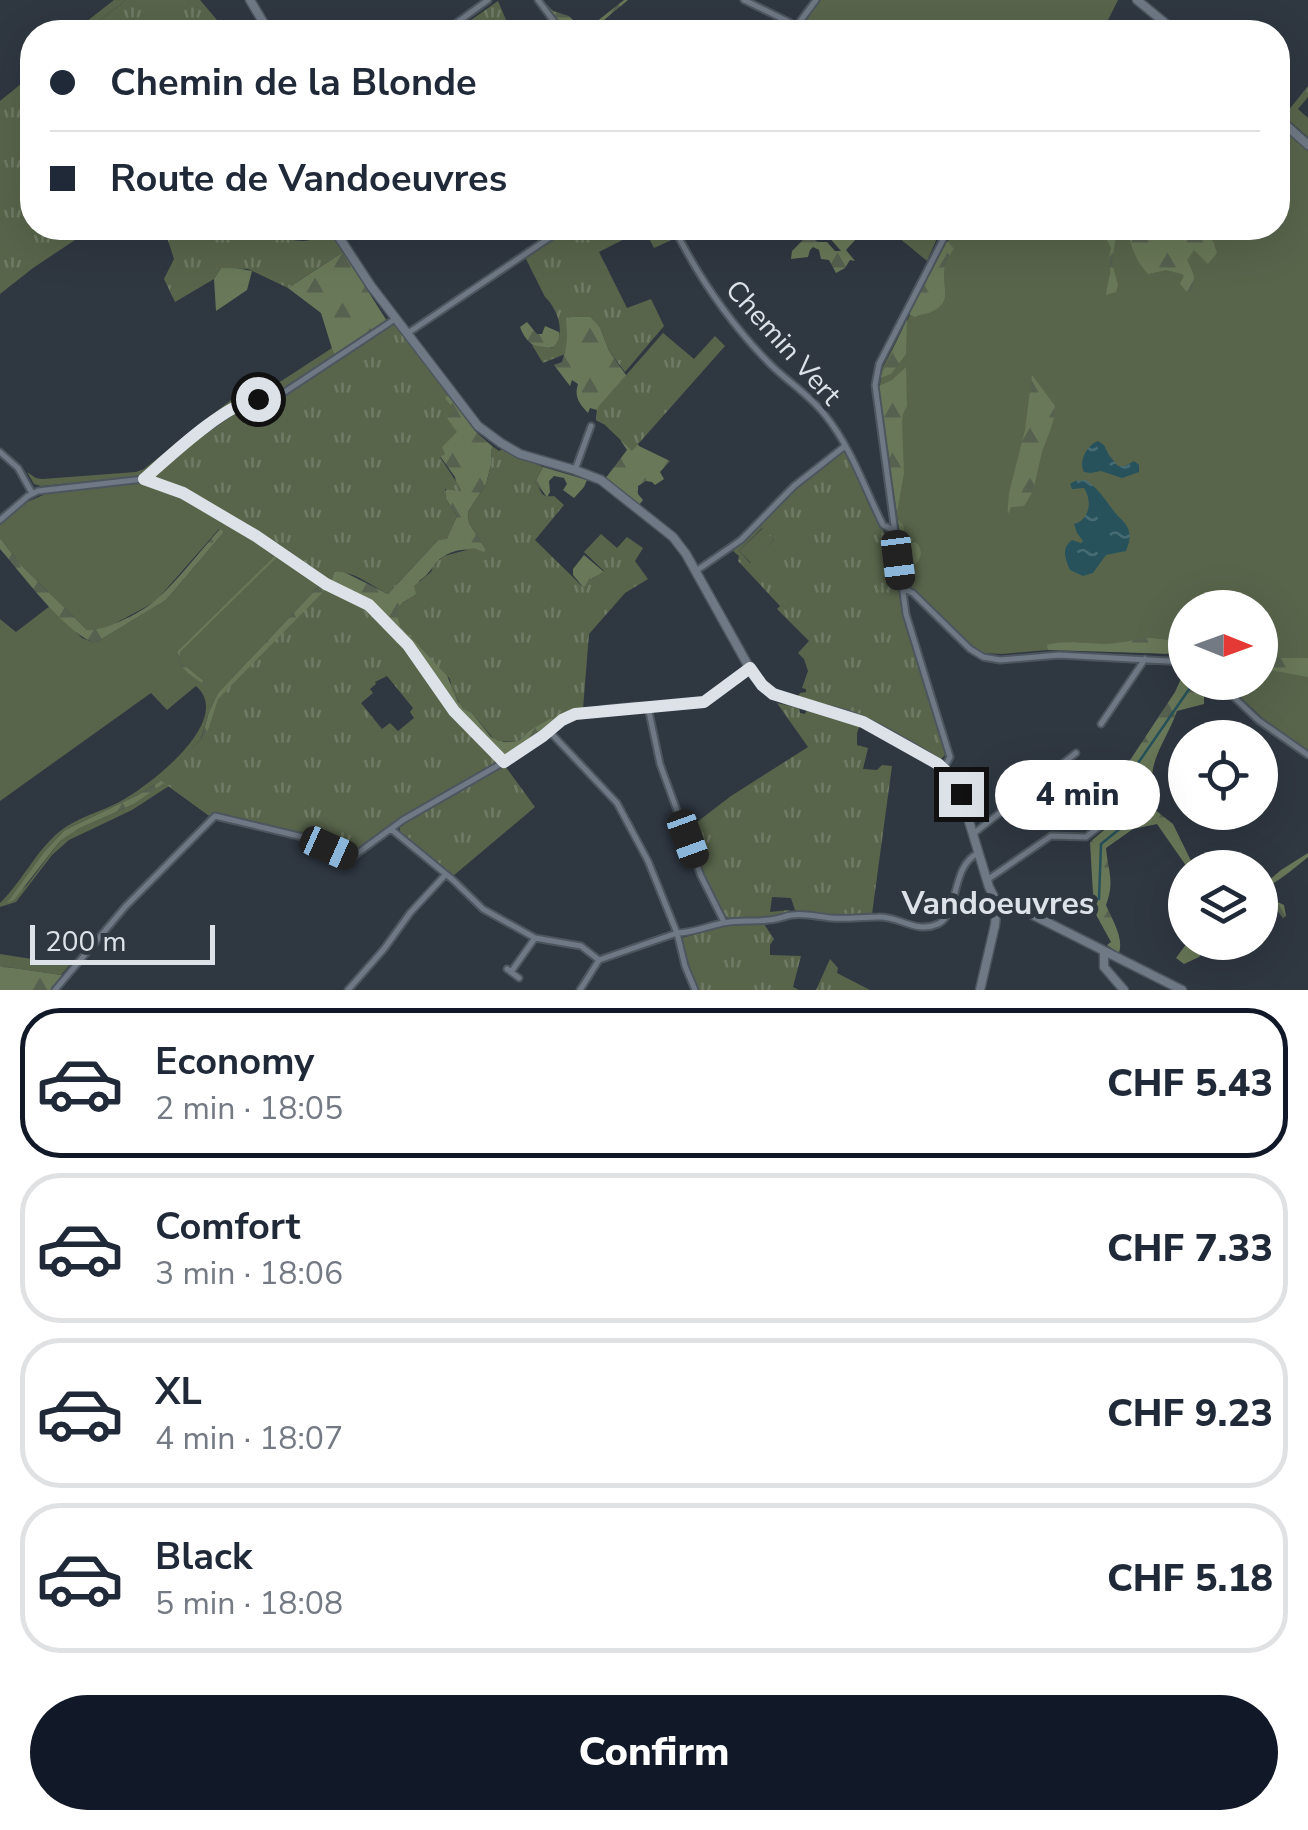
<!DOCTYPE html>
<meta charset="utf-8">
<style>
body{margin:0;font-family:"Nunito Sans",sans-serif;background:#f2f2f3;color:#1f2937;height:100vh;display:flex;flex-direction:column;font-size:38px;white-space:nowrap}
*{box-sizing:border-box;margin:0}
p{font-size:32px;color:#747a83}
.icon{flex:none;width:55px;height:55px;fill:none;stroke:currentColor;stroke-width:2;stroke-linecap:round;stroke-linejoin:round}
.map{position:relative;height:990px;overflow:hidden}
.sheet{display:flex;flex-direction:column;background:#fff;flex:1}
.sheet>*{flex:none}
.banner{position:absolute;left:20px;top:20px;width:1270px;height:220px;border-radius:40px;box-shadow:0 10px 40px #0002;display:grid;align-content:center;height:220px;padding:0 30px;background:#fff}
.needle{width:65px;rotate:91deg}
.tools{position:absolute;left:1168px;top:590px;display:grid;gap:20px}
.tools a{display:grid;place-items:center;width:110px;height:110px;border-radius:50%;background:#fff;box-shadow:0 10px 40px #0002;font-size:50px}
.scale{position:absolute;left:30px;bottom:25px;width:185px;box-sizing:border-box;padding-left:10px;border:5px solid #dce2e8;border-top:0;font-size:28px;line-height:35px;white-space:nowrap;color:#dce2e8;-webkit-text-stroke:8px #2f3741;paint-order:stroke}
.end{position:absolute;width:45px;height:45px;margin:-22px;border:12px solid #dce2e8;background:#111;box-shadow:0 0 0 5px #111}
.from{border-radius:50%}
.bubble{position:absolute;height:70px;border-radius:35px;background:#fff;box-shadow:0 10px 40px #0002;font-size:32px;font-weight:800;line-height:70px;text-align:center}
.car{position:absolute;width:30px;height:60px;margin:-30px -15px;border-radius:12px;box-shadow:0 0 8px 2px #0007;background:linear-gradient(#222 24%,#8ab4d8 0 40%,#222 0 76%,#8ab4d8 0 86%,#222 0)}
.banner b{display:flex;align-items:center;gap:35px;height:95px;font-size:38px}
.banner b+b{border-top:2px solid #e0e1e3}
.banner i{width:25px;height:25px;background:#1f2937}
ul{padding:18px 0 0;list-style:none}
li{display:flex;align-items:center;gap:30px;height:150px;margin:0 20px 15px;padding:0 10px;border:5px solid #e0e1e3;border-radius:40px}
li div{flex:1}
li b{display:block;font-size:38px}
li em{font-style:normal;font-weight:800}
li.active{border-color:#111827}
li>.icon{width:90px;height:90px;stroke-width:1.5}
.button{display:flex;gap:20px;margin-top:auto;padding:20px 30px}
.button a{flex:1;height:115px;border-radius:60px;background:#111827;color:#fff;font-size:40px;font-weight:800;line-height:115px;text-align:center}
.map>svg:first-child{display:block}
.green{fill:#59654b}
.forest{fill:url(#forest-firs)}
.park{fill:url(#park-tufts);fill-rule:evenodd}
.water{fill:url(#water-ripples)}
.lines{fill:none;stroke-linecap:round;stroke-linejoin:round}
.stream{stroke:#27525c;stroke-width:2.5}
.minor-casing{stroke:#4d565e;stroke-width:9}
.tertiary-casing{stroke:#4d565e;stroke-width:11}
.secondary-casing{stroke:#4d565e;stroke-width:11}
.minor{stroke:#6f7985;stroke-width:5}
.tertiary{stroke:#6f7985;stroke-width:8}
.secondary{stroke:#6f7985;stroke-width:8}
.route{stroke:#dce2e8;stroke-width:12}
.labels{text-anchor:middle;stroke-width:10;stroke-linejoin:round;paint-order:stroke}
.street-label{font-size:28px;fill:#dce2e8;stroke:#2f3741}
.quarter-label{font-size:32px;font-weight:bold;fill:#dce2e8;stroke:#2f3741}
</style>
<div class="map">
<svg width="1308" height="990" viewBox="0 0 1308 990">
<defs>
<pattern id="forest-firs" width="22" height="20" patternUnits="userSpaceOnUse" patternTransform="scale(2.5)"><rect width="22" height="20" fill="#697858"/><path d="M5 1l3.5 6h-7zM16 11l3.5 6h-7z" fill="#576150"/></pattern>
<pattern id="park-tufts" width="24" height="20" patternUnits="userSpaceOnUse" patternTransform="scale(2.5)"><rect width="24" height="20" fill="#59654b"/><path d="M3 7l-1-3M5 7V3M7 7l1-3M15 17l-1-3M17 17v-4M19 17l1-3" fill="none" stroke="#707b65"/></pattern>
<pattern id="water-ripples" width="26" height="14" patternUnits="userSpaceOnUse" patternTransform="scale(2.5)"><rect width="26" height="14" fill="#27525c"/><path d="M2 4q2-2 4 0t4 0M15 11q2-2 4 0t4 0" fill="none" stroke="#466b73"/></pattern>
</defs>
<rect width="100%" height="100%" fill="#2f3741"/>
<path class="green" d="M114,0H126L85,32H73Z
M821,0H1118L1102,32H806C803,19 812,10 821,0Z
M1278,125L1308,151V751L1266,721L1225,683L1260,682V608H1185V657L1175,654L1060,649L1002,654L983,653L970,644L907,583L879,392L882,369L955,228H1278Z
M887,228H933L939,234L927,261Z
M332,348L334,355L273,395L252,394L215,417L140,476L41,486L34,484L27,472L36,478L42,479L136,472L144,469L241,392L252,385L269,389Z
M146,483C208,500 269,547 320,585L218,693L209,712L201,739L159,782L138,795L65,830L44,852L9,901L27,885L60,841L80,828L134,804L164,782L169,786L132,810L69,840L52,855L16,902L0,907V903C22,882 35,852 59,832C77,817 101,812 121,801C149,786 235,720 196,686L167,710L151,693L0,801V619L16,632L50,606L82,638L95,643L166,600L224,532L219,529L155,602L114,624L93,632L87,630L19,563L0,538V525L25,503L50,492Z
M763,528L774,540L751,563L739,551Z
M0,954L64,964L71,963L61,975L0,966Z"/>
<path class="forest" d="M542,0L553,11L569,16L580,27L596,22L624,0H628L598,25L597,30L589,32H565Z
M821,228H866L846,250L855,261L850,260L845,268L836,273L829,260L821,259L819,250L813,247L810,250L808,257L791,259L792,251L808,235L818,242H827L835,251H841Z
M1094,228H1117L1112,263L1118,285L1116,292L1106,295C1107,288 1108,282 1110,275C1111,266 1108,257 1111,248L1106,238Z
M1127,228H1188L1213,241L1217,253L1208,264L1194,250L1187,260C1193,272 1197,279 1192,292H1187L1180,284L1184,276L1182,274L1166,270L1148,274C1135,260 1131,246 1127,228Z
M947,241L954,249C948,257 944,264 944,274C943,289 952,303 931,312C926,314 920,314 915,317L909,314Z
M343,252L387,321L334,355L321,313L288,288Z
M231,267L252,271L247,290L216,311L214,279L221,268Z
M565,317H591L600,327L609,351L631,382L604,424L596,420L597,410L590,408L588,413C579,403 574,397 578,384L572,380L570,386L554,365L562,362C567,346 567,333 565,317Z
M907,319L906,354L891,374L880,378Z
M527,322L537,334H542L545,326L559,332L560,337L556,346C539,353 526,344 520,327Z
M906,367L907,406L903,414L902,422L904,473L897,513L879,386L892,380Z
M1032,375L1055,406C1055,426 1044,441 1040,460C1036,478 1035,491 1024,506L1011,507L1007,518L1009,493L1025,430Z
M448,395L475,431L492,446L491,465L486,484L468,512L469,523L486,550L484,553C471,546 447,550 437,562C430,570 428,575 419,581L417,594L402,603L400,626L446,673L458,702L472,713L491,737L504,742H517L530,730L552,717L554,721L507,755C476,749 432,669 412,643C389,615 364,596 331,582L334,572L340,570L388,594L438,540L447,538L457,516L446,499L445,491L448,488L458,491L455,477L440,456L446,418L445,397Z
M628,431L639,446L670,461L660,472L664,479L655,485L652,482L646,481L638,486V494L643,500L639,505L605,479L627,450L621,441Z
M543,467L587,480L584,487L574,498L563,490L567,484L564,478L554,476L549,481L550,492L547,497L535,482Z
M898,520L903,525L905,535C917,540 927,551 916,564L903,555Z
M220,529L224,532L166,600L95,643C65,633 22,574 0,549V538L19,563L87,630C103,632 145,611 157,599C180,578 199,552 220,529Z
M584,555L604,572L593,578L584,588L573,575V569Z
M275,556L277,557L180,652L179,661L207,684L206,686C195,677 173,667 178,651Z
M320,585L356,601L374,615L404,646L379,630L326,843L305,835L215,812L211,817L164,783L134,804L80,828L60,841L14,900L7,903L44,852L65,830L138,795L159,782L201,740L209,712L218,693Z
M1151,638L1185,642V657L1175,654L1048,650L1047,645C1062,640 1087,643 1103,644C1118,644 1136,639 1151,638Z
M1271,653L1278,658H1308V677L1260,668V660L1268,658Z
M1181,679L1185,682L1204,683V704L1177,711C1170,732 1154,753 1152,775C1151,786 1154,798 1154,809L1173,824L1194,867H1187L1157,824L1133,829L1106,848C1108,872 1115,880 1106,905C1112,920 1124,937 1119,953L1107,945L1111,942L1094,911L1090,842L1129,809L1126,784L1117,780L1175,692Z
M1308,853V857C1293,869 1277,883 1260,891V894L1284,905L1286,916L1283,918L1275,908L1271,907L1260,915V888L1281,870Z
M1187,943V942L1219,943L1206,947L1199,957L1184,964L1176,958Z
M0,966L61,975L64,976L52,990H0Z"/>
<path class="park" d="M126,0H200L223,27L231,22L236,28L240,26L244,30L248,29L257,32H85Z
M498,1L511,32H454Z
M32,75V228H93L33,268L0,294V101Z
M1308,86V97L1298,109L1308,118V137L1284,116Z
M164,228H281L287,239C308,243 312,241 329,231L343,252L288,288L248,269L221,268L214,279L175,302L164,279L174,259Z
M567,228H670L676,238L654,248L644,229L599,252L627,308L651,299L664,326L625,372L609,351L600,327L591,317H566L567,338L565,354L543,363L532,345L552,348C567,335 558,309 545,297L525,257Z
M394,324L448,395L445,398L455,411L447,418L457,432L442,447L445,454L440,457L463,492L445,489L446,499L457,516L447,539L438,540L388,594C371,586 353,570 334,572L331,583C274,546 218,505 155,479V473L161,467C184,448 220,415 246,404C256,399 267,403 278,399Z
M663,333L694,359L715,336L725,346L632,451L604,424L596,420L598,407Z
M492,446L499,451L502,449L543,467L535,482C543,490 538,498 554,496L564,505L535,540L584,588L589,581L604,571L584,552L601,534L617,548L627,537L643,548L635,561L648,579L625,593L589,634L583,709L573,711L554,721L552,718L530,730L517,742L498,741L492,737L472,713L463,709L452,690L450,679L400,626L398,618V606L416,594L414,586L431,572L434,564L444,556L474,548L484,552L486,550L469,523L468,512L486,484L491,465Z
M842,451H845L894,553L902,614L946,754L940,760L862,716L798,696L800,693L806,692V689L802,688L808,671L804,659L798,653L809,641L777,609L780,606L738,561L739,556L732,550L753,533L793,489ZM762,528L774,540L750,563L739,551Z
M326,589L362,604L374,615L404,646L454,715L495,758L496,764L395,822L351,856L305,835L215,812L211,817L160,780L207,733L218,699ZM387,676L413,708L410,712L414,718L398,731L390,723L382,729L361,703L373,693L370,689L376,684L375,682Z
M777,703L799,708L800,713L805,714L807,710L860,725L857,733V745L868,748L863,769L877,770L882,765L892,766L872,914H826L795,910L791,898L772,897L770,912L789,910L790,912L764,917L728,918C707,900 698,855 688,829L731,796L808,747Z
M505,766L535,807L453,876L400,835V827L403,824Z
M764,924L774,939L770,945V955L801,956L793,987L799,990H697L681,941L682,938L723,926Z
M830,959L838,968L837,973L870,990H816Z"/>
<path class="water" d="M1098,441L1104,445L1109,455L1118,466H1125L1134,461L1139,465V472L1122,478L1101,471L1091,473L1084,472C1078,461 1087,445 1098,441Z
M1086,480C1097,488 1102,495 1110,506C1121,523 1137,525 1126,551L1106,555L1093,573L1083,576L1070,570C1065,559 1061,548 1072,540L1081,543L1083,541L1077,533L1074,524C1089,520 1093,502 1084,488L1072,489L1070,484L1075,481Z"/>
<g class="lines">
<path class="stream" d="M1099,899L1101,844L1138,814L1133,777L1136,766L1194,682"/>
<g class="minor-casing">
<path id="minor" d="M538,0L562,32
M744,0L789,22L801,32
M796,27L816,0
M444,32L488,0
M674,228C698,276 729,322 768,362C785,380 809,394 825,415C851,447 865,489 883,525L895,531
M408,333L564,228
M0,452L18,468L32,493
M575,470L591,426
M144,479L183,493L256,536L325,584L369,605L408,645L464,723L504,762
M0,520L28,496L38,491L144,479L195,436L246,401L277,397L395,319
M696,571L741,540L794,486L845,446
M902,588L913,593L970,649L983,657L1000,660L1059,655L1185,662
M1218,682L1258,720L1308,755
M648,707L660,764L701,876L724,922
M1101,724L1145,659
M549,731L617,803L648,861L677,933L685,966L695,990
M944,768L950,757L906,614L875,385L879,364L949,228
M391,829L453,880L483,909L535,938L581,946L599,960
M973,834L1076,753
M987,880L1051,836L1086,837L1124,808L1121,794
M507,969L519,978
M511,972L535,938
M55,990L125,907L215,816L307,838L351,858L403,820L504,762L543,736L567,717L607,709L636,706L660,707L704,701L750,668
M348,990L384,949L410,913L446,874
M580,990L599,960L677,933C693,933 707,926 723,923C738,920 754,922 769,920C777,920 784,916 792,915C805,913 818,917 831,918C847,919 862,917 878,917C900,916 915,934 938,924C960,914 950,865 979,853"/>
</g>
<g class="tertiary-casing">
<path id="tertiary" d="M1137,0L1176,32
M1278,118L1308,145
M1104,951V967L1124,990
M980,990L995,925L997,903L1015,906L1182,990"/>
</g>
<g class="secondary-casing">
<path id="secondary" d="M250,0L269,32
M333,228L371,286L478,426L501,443L520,454L575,470L601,480L673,537L686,554L754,676C776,705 815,705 847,715C868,722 928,754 944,769C952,776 957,785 961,795L989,887L997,903"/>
</g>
<use href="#minor" class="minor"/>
<use href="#tertiary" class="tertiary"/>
<use href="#secondary" class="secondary"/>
</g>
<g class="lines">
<path class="route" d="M258,399C227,402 169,457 144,479L183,493L256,536L326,584L369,605L408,645L454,711L504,762L543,736L562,720L575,714L704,702L750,668L762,685L773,694L863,722L938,764L952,777L961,794"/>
</g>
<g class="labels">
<g class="street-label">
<text transform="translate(784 342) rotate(48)" y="10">Chemin Vert</text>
</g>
<g class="quarter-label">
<text x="998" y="914">Vandoeuvres</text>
</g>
</g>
</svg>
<div class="tools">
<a><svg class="needle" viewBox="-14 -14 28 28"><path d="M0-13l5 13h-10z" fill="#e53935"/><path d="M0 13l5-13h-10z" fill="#747a83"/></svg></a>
<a><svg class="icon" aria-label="locate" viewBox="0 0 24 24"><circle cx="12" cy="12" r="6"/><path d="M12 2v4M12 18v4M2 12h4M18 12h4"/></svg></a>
<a><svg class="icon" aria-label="layers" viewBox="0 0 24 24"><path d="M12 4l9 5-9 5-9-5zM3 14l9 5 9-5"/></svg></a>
</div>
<div class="scale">200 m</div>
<i class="end from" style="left:258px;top:399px"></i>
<i class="end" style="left:961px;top:794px"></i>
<div class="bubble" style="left:995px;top:760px;width:165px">4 min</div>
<i class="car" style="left:898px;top:560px;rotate:173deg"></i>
<i class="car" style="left:688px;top:839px;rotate:160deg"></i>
<i class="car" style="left:329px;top:848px;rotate:114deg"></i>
<div class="banner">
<b><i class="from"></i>Chemin de la Blonde</b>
<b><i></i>Route de Vandoeuvres</b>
</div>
</div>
<section class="sheet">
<ul>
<li class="active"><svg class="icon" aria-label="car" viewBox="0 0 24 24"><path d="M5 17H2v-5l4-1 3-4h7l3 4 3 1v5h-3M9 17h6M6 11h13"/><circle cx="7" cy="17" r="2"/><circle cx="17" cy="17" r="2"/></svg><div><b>Economy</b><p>2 min · 18:05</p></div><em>CHF 5.43</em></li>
<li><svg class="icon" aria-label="car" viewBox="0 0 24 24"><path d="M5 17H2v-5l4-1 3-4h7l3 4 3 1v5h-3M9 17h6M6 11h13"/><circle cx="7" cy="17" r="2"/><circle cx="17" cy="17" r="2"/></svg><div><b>Comfort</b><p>3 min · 18:06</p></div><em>CHF 7.33</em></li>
<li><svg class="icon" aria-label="car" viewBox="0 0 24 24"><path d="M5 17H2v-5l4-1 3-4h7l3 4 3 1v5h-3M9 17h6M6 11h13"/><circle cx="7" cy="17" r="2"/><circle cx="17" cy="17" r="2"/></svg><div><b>XL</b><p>4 min · 18:07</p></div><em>CHF 9.23</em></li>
<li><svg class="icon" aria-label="car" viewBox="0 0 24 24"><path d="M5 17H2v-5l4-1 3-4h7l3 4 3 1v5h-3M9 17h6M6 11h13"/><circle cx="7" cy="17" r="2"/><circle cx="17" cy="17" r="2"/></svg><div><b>Black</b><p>5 min · 18:08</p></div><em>CHF 5.18</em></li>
</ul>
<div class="button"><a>Confirm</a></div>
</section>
